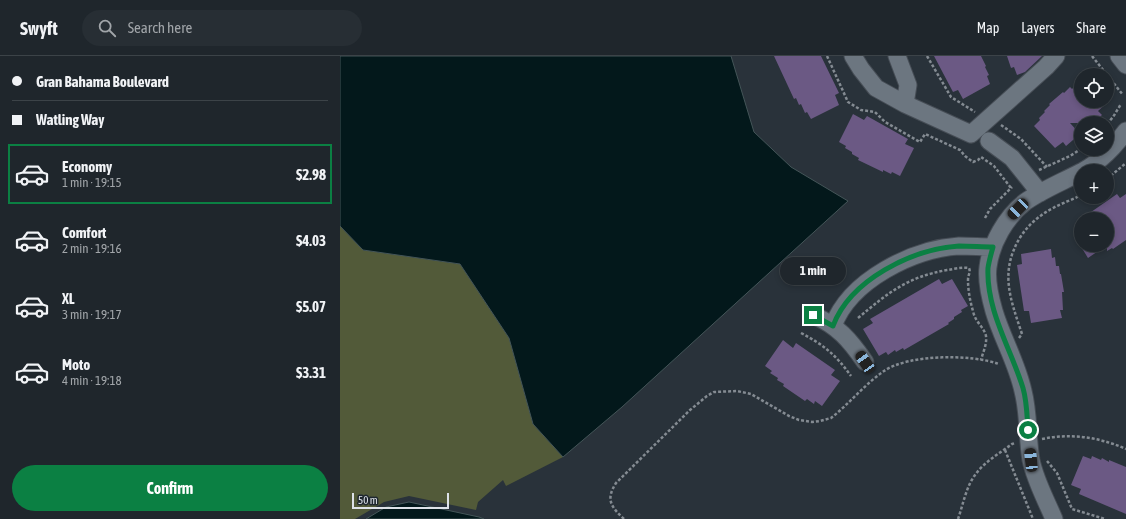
<!DOCTYPE html>
<meta charset="utf-8">
<style>
body{margin:0;font-family:"Asap Condensed",sans-serif;background:#272e34;color:#f1f3f6;height:100vh;display:flex;flex-direction:column;font-size:15px;white-space:nowrap}
*{box-sizing:border-box;margin:0}
p{font-size:13px;color:#a1a5a9}
.icon{flex:none;width:22px;height:22px;fill:none;stroke:currentColor;stroke-width:2;stroke-linecap:round;stroke-linejoin:round}
.map{position:relative;flex:1;overflow:hidden}
.panel{display:flex;flex-direction:column;background:#1f262c;width:340px}
.panel>*{flex:none}
.top-card{display:grid;align-content:center;height:88px;padding:0 12px;background:#1f262c}
.tools{position:absolute;left:734px;top:12px;display:grid;gap:8px}
.tools a{display:grid;place-items:center;width:40px;height:40px;border-radius:50%;background:#1f262c;box-shadow:0 2px 6px #0003,0 0 0 1px #3c4348;font-size:20px}
.scale{position:absolute;left:12px;bottom:10px;width:97px;box-sizing:border-box;padding-left:4px;border:2px solid #dde2e8;border-top:0;font-size:11px;line-height:14px;white-space:nowrap;color:#dde2e8;-webkit-text-stroke:3px #1f2830;paint-order:stroke}
.end{position:absolute;width:18px;height:18px;margin:-9px;border:5px solid #0b8043;background:#fff;box-shadow:0 0 0 2px #fff}
.from{border-radius:50%}
.bubble{position:absolute;height:28px;border-radius:14px;background:#1f262c;box-shadow:0 2px 6px #0003,0 0 0 1px #3c4348;font-size:13px;font-weight:700;line-height:28px;text-align:center}
.car{position:absolute;width:12px;height:24px;margin:-12px -6px;border-radius:5px;box-shadow:0 0 3px 1px #0007;background:linear-gradient(#222 24%,#8ab4d8 0 40%,#222 0 76%,#8ab4d8 0 86%,#222 0)}
.top-card b{display:flex;align-items:center;gap:14px;height:38px;font-size:15px}
.top-card b+b{border-top:1px solid #3c4348}
.top-card i{width:10px;height:10px;background:#f1f3f6}
ul{padding:0;list-style:none}
li{display:flex;align-items:center;gap:12px;height:60px;margin:0 8px 6px;padding:0 4px;border:2px solid transparent;border-radius:0px}
li div{flex:1}
li b{display:block;font-size:15px}
li em{font-style:normal;font-weight:700}
li.selected{border-color:#0b8043}
li>.icon{width:36px;height:36px;stroke-width:1.5}
.cta{display:flex;gap:8px;margin-top:auto;padding:8px 12px}
.cta a{flex:1;height:46px;border-radius:24px;background:#0b8043;color:#fff;font-size:16px;font-weight:700;line-height:46px;text-align:center}
header{display:flex;align-items:center;gap:24px;box-sizing:border-box;height:56px;padding:0 20px;background:#1f262c;border-bottom:1px solid #3c4348}
header strong{font-size:19px}
nav{display:flex;gap:22px;margin-inline-start:auto;font-size:14px}
.search{width:280px;height:36px;background:#272e34;display:flex;align-items:center;gap:10px;box-sizing:border-box;padding:0 14px;border-radius:22px;color:#a1a5a9;font-size:15px}
main{display:flex;flex:1;min-height:0}
.map>svg:first-child{display:block}
.green{fill:#525a39}
.water{fill:#03181b;stroke:#445558}
.building{fill:#6b5984}
.lines{fill:none;stroke-linecap:round;stroke-linejoin:round}
.minor-casing{stroke:#464d55;stroke-width:19}
.path{stroke:#848b92;stroke-width:2.5;stroke-dasharray:3 2;stroke-linecap:butt}
.minor{stroke:#6c7680;stroke-width:17}
.route{stroke:#0b8043;stroke-width:5}
</style>
<header>
<strong>Swyft</strong>
<div class="search"><svg class="icon" aria-label="search" viewBox="0 0 24 24"><circle cx="10" cy="10" r="6"/><path d="M15 15l6 6"/></svg>Search here</div>
<nav><a>Map</a><a>Layers</a><a>Share</a></nav>
</header>
<main>
<section class="panel">
<div class="top-card">
<b><i class="from"></i>Gran Bahama Boulevard</b>
<b><i></i>Watling Way</b>
</div>
<ul>
<li class="selected"><svg class="icon" aria-label="car" viewBox="0 0 24 24"><path d="M5 17H2v-5l4-1 3-4h7l3 4 3 1v5h-3M9 17h6M6 11h13"/><circle cx="7" cy="17" r="2"/><circle cx="17" cy="17" r="2"/></svg><div><b>Economy</b><p>1 min · 19:15</p></div><em>$2.98</em></li>
<li><svg class="icon" aria-label="car" viewBox="0 0 24 24"><path d="M5 17H2v-5l4-1 3-4h7l3 4 3 1v5h-3M9 17h6M6 11h13"/><circle cx="7" cy="17" r="2"/><circle cx="17" cy="17" r="2"/></svg><div><b>Comfort</b><p>2 min · 19:16</p></div><em>$4.03</em></li>
<li><svg class="icon" aria-label="car" viewBox="0 0 24 24"><path d="M5 17H2v-5l4-1 3-4h7l3 4 3 1v5h-3M9 17h6M6 11h13"/><circle cx="7" cy="17" r="2"/><circle cx="17" cy="17" r="2"/></svg><div><b>XL</b><p>3 min · 19:17</p></div><em>$5.07</em></li>
<li><svg class="icon" aria-label="car" viewBox="0 0 24 24"><path d="M5 17H2v-5l4-1 3-4h7l3 4 3 1v5h-3M9 17h6M6 11h13"/><circle cx="7" cy="17" r="2"/><circle cx="17" cy="17" r="2"/></svg><div><b>Moto</b><p>4 min · 19:18</p></div><em>$3.31</em></li>
</ul>
<div class="cta"><a>Confirm</a></div>
</section>
<div class="map">
<svg width="786" height="463" viewBox="0 0 786 463">
<rect width="100%" height="100%" fill="#29323a"/>
<path class="green" d="M0,170L23,194L120,208L169,282L193,368L223,401L166,430L163,424L138,446L136,454L69,440L44,446L15,463H0Z"/>
<path class="water" d="M0,0H391L414,76L451,111L508,145L282,351L223,401L193,368L169,282L120,208L23,194L0,170Z
M69,446L139,461L144,463H26L46,451Z"/>
<path class="building" d="M434,0H481L499,37L495,39L499,49L471,63L467,56L465,57L461,48L459,49L456,42L454,43Z
M594,0H641L646,10L645,11L649,19L647,20L650,28L623,43L618,34L613,36Z
M667,0H702L685,16L677,19L674,11L671,12Z
M741,24V45H769L758,55L762,59L752,67H730L740,78L726,90L723,86L715,92L694,70L700,64L699,62L705,56L704,55L710,49L709,48L723,36L724,37L730,31L732,33Z
M513,58L524,64L527,60L568,83L565,88L574,92L560,120L552,116L551,118L543,114V116L518,104L519,102L512,98V96L505,92L506,90L499,86Z
M777,138L780,142L786,138V184L773,193L772,192L767,195V163H741Z
M740,189H767L748,202Z
M711,193L712,202L715,201L716,210H719L720,218H721L724,236H722L723,254H720L722,262L691,267L689,255H684L677,209L682,208L681,198Z
M599,223L602,228L612,223L628,250L621,254L622,256L614,261V263L608,267L609,268L564,294L563,292L556,296L555,294L548,299L546,296L539,300L523,273L533,267L530,263Z
M443,284L453,292L456,287L495,314L491,319L500,325L482,350L475,345L474,348L467,343L465,345L443,330L444,328L437,324L438,322L430,317L432,315L425,310Z
M743,400L751,403L752,400L761,404L762,402L769,406V404L786,411V458L739,438L741,433L731,429Z"/>
<g class="lines">
<g class="minor-casing">
<path id="minor" d="M513,0L521,13L536,32L565,48L631,78L706,11L716,0
M557,0L568,29L565,48
M779,0L786,9
M649,85L672,102L700,137
M743,115C762,104 773,92 786,75
M473,259C498,270 510,284 525,306
M493,270C510,224 573,193 619,190C631,190 642,191 653,191
M714,463C706,444 695,424 691,404C687,381 689,358 683,335C677,307 662,282 654,255C650,241 646,225 648,211C651,187 666,161 685,146C702,134 722,126 741,116"/>
</g>
<path class="path" d="M487,0L508,46L521,54L535,56L545,66L580,86L585,78L620,94L625,100L633,106L638,104L641,101L654,110L671,132
M587,0L611,41L635,56
M752,0L783,39
M767,68L773,61L781,48
M661,69L681,83L707,111
M699,114L730,100L741,93
M767,123L786,107
M645,162L650,153L672,131
M518,262C548,237 567,221 607,214C614,213 622,211 629,212C631,217 628,218 628,224C628,234 630,245 633,255C635,266 644,271 646,280C647,289 643,296 641,304
M461,277C484,289 496,299 511,320
M679,282L682,278C670,242 659,215 681,180C689,168 700,159 713,152C722,147 732,144 741,139
M702,383C731,377 759,381 786,393
M665,394L693,463
M707,405L717,417L732,453L765,463
M284,463C270,450 266,443 276,427L350,354L367,340L374,336L397,335L411,338L449,360L459,364L472,366L480,365L491,362C509,348 525,328 544,315C569,298 631,298 659,308
M618,463C623,449 626,431 635,419C644,406 660,397 672,388L675,387"/>
<use href="#minor" class="minor"/>
</g>
<g class="lines">
<path class="route" d="M473,259L493,270C510,224 572,193 619,190C631,190 642,191 653,191C651,198 649,205 648,212C646,254 671,293 683,332C687,346 687,360 688,374"/>
</g>
</svg>
<div class="tools">
<a><svg class="icon" aria-label="locate" viewBox="0 0 24 24"><circle cx="12" cy="12" r="6"/><path d="M12 2v4M12 18v4M2 12h4M18 12h4"/></svg></a>
<a><svg class="icon" aria-label="layers" viewBox="0 0 24 24"><path d="M12 4l9 5-9 5-9-5zM3 14l9 5 9-5"/></svg></a>
<a>+</a>
<a>−</a>
</div>
<div class="scale">50 m</div>
<i class="end from" style="left:688px;top:374px"></i>
<i class="end" style="left:473px;top:259px"></i>
<div class="bubble" style="left:440px;top:201px;width:66px">1 min</div>
<i class="car" style="left:678px;top:153px;rotate:225deg"></i>
<i class="car" style="left:525px;top:306px;rotate:326deg"></i>
<i class="car" style="left:691px;top:404px;rotate:354deg"></i>
</div>
</main>
